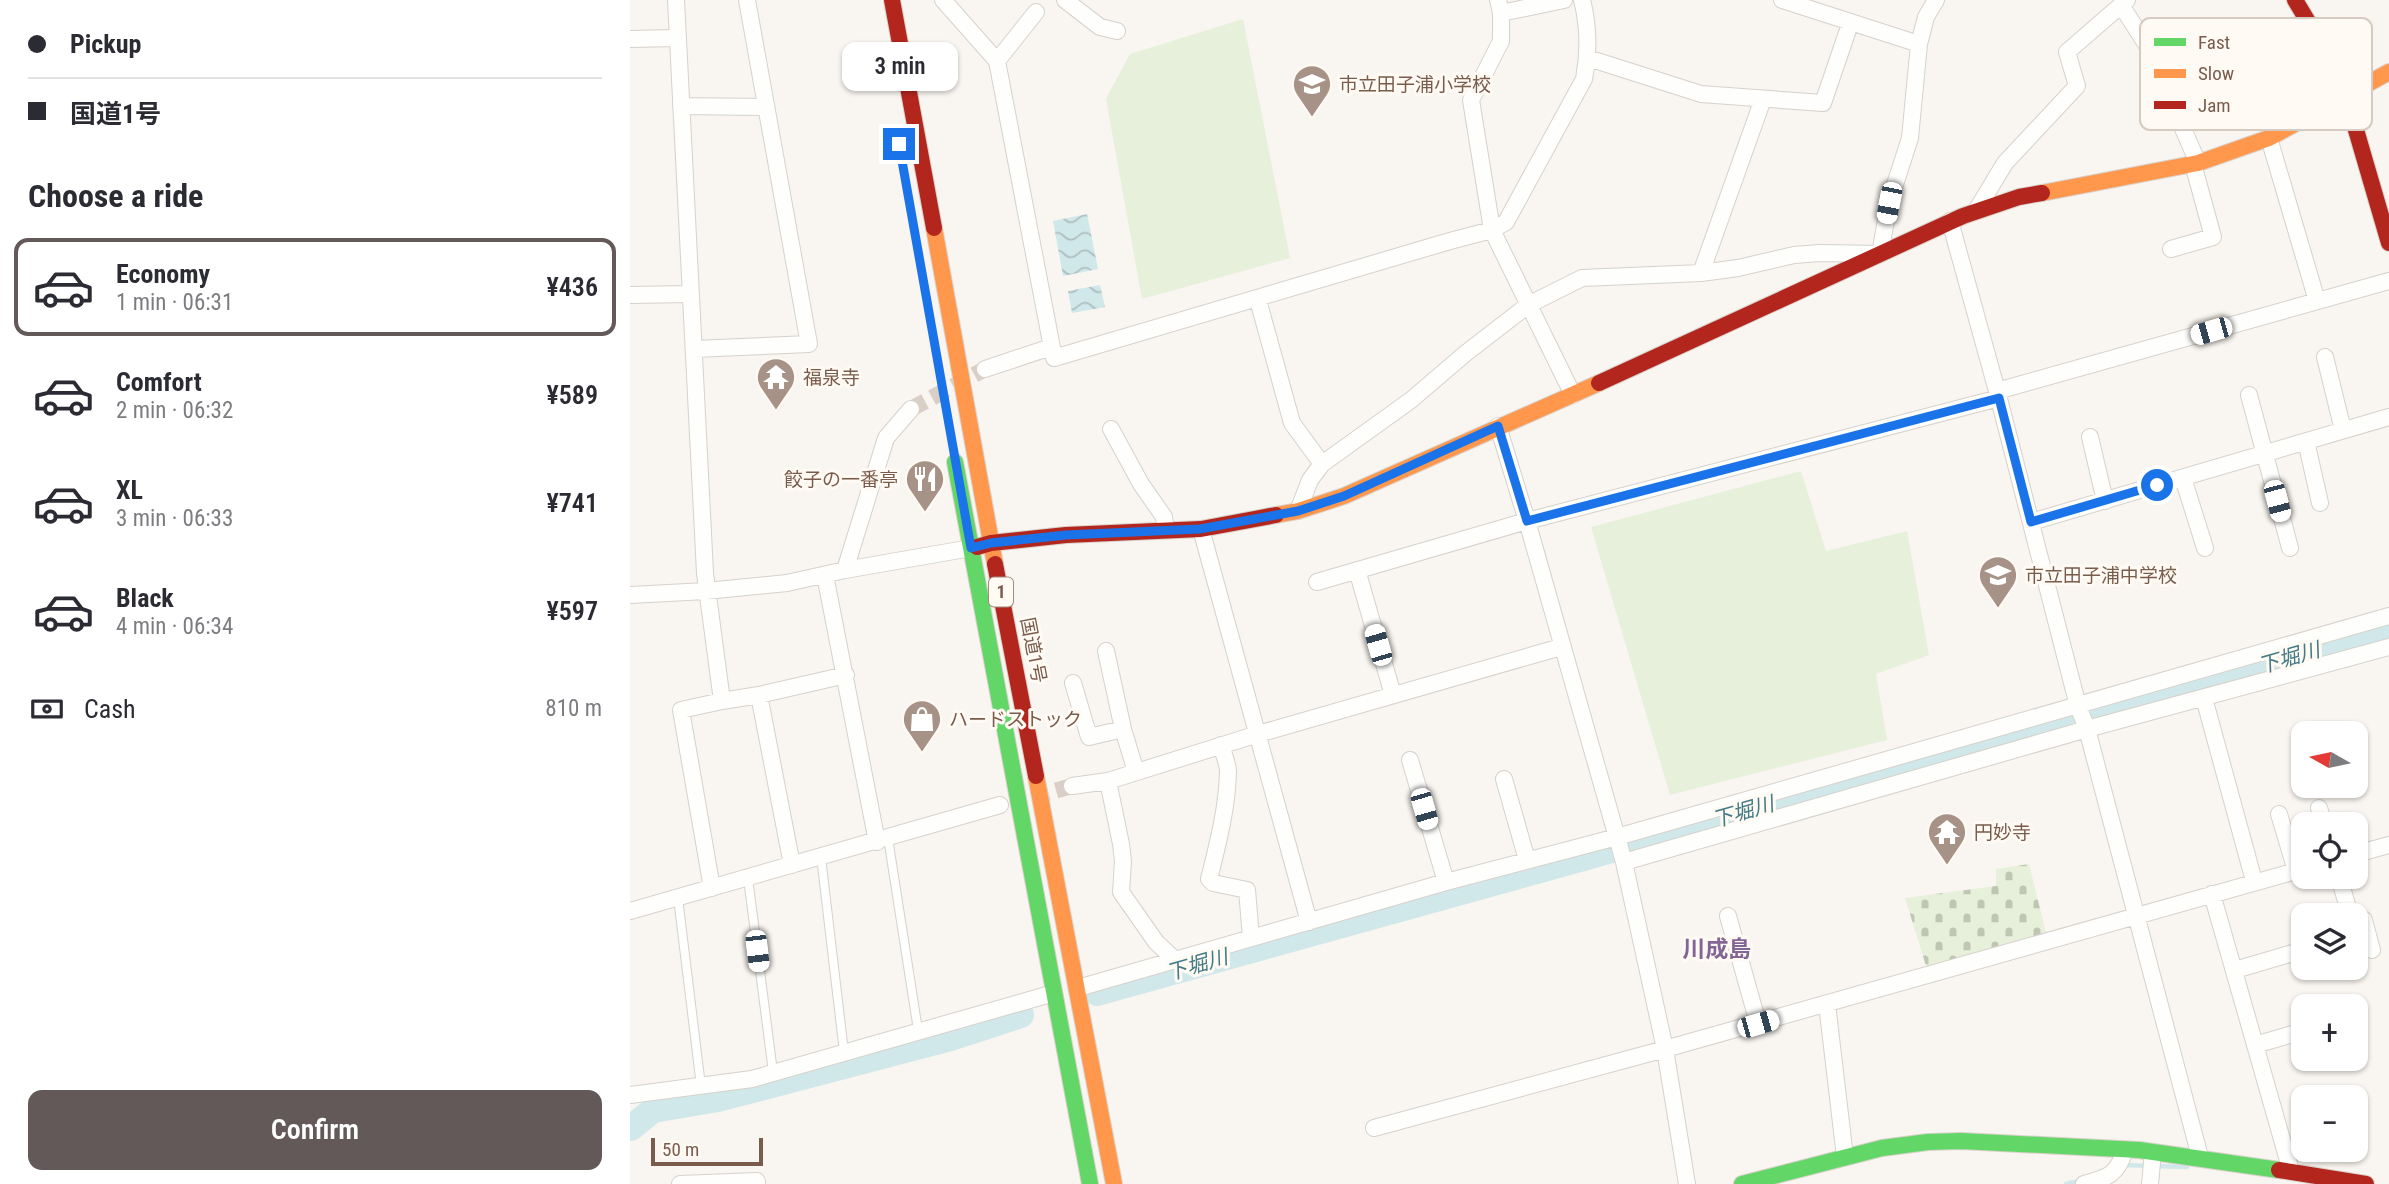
<!DOCTYPE html>
<meta charset="utf-8">
<style>
body{margin:0;font-family:"Roboto Condensed","Noto Sans JP",sans-serif;background:#f2f2f3;color:#2b2b33;height:100vh;display:flex;flex-direction:column;font-size:26px;white-space:nowrap}
*{box-sizing:border-box;margin:0}
p{font-size:23px;color:#7c7c81}
.icon{flex:none;width:38px;height:38px;fill:none;stroke:currentColor;stroke-width:2;stroke-linecap:round;stroke-linejoin:round}
.map{position:relative;flex:1;overflow:hidden}
.panel{display:flex;flex-direction:column;background:#fff;width:630px}
.panel>*{flex:none}
.top-card{display:grid;align-content:center;height:154px;padding:0 28px;background:#fff}
.needle{width:46px;rotate:279deg}
.controls{position:absolute;left:1661px;top:721px;display:grid;gap:14px}
.controls a{display:grid;place-items:center;width:77px;height:77px;border-radius:14px;background:#fff;box-shadow:0 2px 5px #0004;font-size:35px}
.scale{position:absolute;left:21px;bottom:18px;width:112px;box-sizing:border-box;padding-left:7px;border:4px solid #7a5c4d;border-top:0;font-size:19px;line-height:24px;white-space:nowrap;color:#7a5c4d;-webkit-text-stroke:5px #fffaf3;paint-order:stroke}
.end{position:absolute;width:32px;height:32px;margin:-16px;border:9px solid #1a73e8;background:#fff;box-shadow:0 0 0 4px #fff}
.from{border-radius:50%}
.bubble{position:absolute;height:49px;border-radius:14px;background:#fff;box-shadow:0 2px 5px #0004;font-size:23px;font-weight:600;line-height:49px;text-align:center}
.car{position:absolute;width:21px;height:42px;margin:-21px -10px;border-radius:9px;box-shadow:0 0 5px 2px #0007;background:linear-gradient(#fff 24%,#345 0 40%,#fff 0 76%,#345 0 86%,#fff 0)}
.top-card b{display:flex;align-items:center;gap:24px;height:66px;font-size:26px}
.top-card b+b{border-top:2px solid #e1e1e2}
.top-card i{width:18px;height:18px;background:#2b2b33}
ul{padding:0;list-style:none}
li{display:flex;align-items:center;gap:21px;height:98px;margin:0 14px 10px;padding:0 14px;border:4px solid transparent;border-radius:14px}
li div{flex:1}
li b{display:block;font-size:26px}
li em{font-style:normal;font-weight:600}
li.selected{border-color:#625958}
li>.icon{width:63px;height:63px;stroke-width:1.5}
h2{padding:0 28px;font-size:32px;line-height:84px}
.pay{display:flex;align-items:center;gap:18px;height:77px;padding:0 28px;font-size:26px}
.pay p{margin-inline-start:auto}
.cta{display:flex;gap:14px;margin-top:auto;padding:14px 28px}
.cta a{flex:1;height:80px;border-radius:14px;background:#625958;color:#fff;font-size:28px;font-weight:600;line-height:80px;text-align:center}
main{display:flex;flex:1;min-height:0}
.map>svg:first-child{display:block}
.cemetery{fill:url(#cemetery-stones)}
.pitch{fill:#e7f0db}
.water{fill:url(#water-waves)}
.lines{fill:none;stroke-linecap:round;stroke-linejoin:round}
.stream{stroke:#d0e8ea;stroke-width:4.5}
.river{stroke:#d0e8ea;stroke-width:26}
.street-tunnel{stroke:#d9cfc7;stroke-width:16;stroke-dasharray:16 8;stroke-linecap:butt}
.lane-casing{stroke:#d7d1cb;stroke-width:10}
.street-casing{stroke:#d7d1cb;stroke-width:18}
.fast-casing{stroke:#d9d2cb;stroke-width:18}
.slow-casing{stroke:#d9d2cb;stroke-width:18}
.jam-casing{stroke:#d9d2cb;stroke-width:18}
.lane{stroke:#fefefd;stroke-width:8}
.street{stroke:#fefefd;stroke-width:16}
.fast{stroke:#63d668;stroke-width:16}
.slow{stroke:#ff974d;stroke-width:16}
.jam{stroke:#b3261e;stroke-width:16}
.route{stroke:#1a73e8;stroke-width:9}
.labels{text-anchor:middle;stroke-width:6;stroke-linejoin:round;paint-order:stroke}
.shield{fill:#fffaf3;stroke:#a28b7f;stroke-width:2}
.shield-label{font-size:18px;font-weight:bold;fill:#7a5c4d}
.poi-label{font-size:19px;fill:#7a5c4d;stroke:#fffaf3;text-anchor:start}
.street-label{font-size:19px;fill:#7a5c4d;stroke:#fffaf3}
.water-label{font-size:21px;font-style:italic;fill:#437c86;stroke:#fffaf3}
.quarter-label{font-size:23px;font-weight:bold;fill:#846695;stroke:#fffaf3}
.key{fill:#fffaf3;stroke:#d7cbc1;stroke-width:2}
.key-label{font-size:19px;fill:#7a5c4d}
</style>
<main>
<section class="panel">
<div class="top-card">
<b><i class="from"></i>Pickup</b>
<b><i></i>国道1号</b>
</div>
<h2>Choose a ride</h2>
<ul>
<li class="selected"><svg class="icon" aria-label="car" viewBox="0 0 24 24"><path d="M5 17H2v-5l4-1 3-4h7l3 4 3 1v5h-3M9 17h6M6 11h13"/><circle cx="7" cy="17" r="2"/><circle cx="17" cy="17" r="2"/></svg><div><b>Economy</b><p>1 min · 06:31</p></div><em>¥436</em></li>
<li><svg class="icon" aria-label="car" viewBox="0 0 24 24"><path d="M5 17H2v-5l4-1 3-4h7l3 4 3 1v5h-3M9 17h6M6 11h13"/><circle cx="7" cy="17" r="2"/><circle cx="17" cy="17" r="2"/></svg><div><b>Comfort</b><p>2 min · 06:32</p></div><em>¥589</em></li>
<li><svg class="icon" aria-label="car" viewBox="0 0 24 24"><path d="M5 17H2v-5l4-1 3-4h7l3 4 3 1v5h-3M9 17h6M6 11h13"/><circle cx="7" cy="17" r="2"/><circle cx="17" cy="17" r="2"/></svg><div><b>XL</b><p>3 min · 06:33</p></div><em>¥741</em></li>
<li><svg class="icon" aria-label="car" viewBox="0 0 24 24"><path d="M5 17H2v-5l4-1 3-4h7l3 4 3 1v5h-3M9 17h6M6 11h13"/><circle cx="7" cy="17" r="2"/><circle cx="17" cy="17" r="2"/></svg><div><b>Black</b><p>4 min · 06:34</p></div><em>¥597</em></li>
</ul>
<div class="pay"><svg class="icon" aria-label="cash" viewBox="0 0 24 24"><path d="M3 7h18v10H3z"/><circle cx="12" cy="12" r="2"/></svg>Cash<p>810 m</p></div>
<div class="cta"><a>Confirm</a></div>
</section>
<div class="map">
<svg width="1759" height="1184" viewBox="0 0 1759 1184">
<defs>
<pattern id="cemetery-stones" width="16" height="16" patternUnits="userSpaceOnUse" patternTransform="scale(1.75)"><rect width="16" height="16" fill="#e7f0db"/><path d="M2 7V4a2 2 0 0 1 4 0v3zM10 15v-3a2 2 0 0 1 4 0v3z" fill="#c0c6b4"/></pattern>
<pattern id="water-waves" width="16" height="10" patternUnits="userSpaceOnUse" patternTransform="scale(1.75)"><rect width="16" height="10" fill="#d0e8ea"/><path d="M0 5q4-4 8 0t8 0" fill="none" stroke="#aebfc0"/></pattern>
</defs>
<rect width="100%" height="100%" fill="#f9f5f0"/>
<path class="cemetery" d="M1399,864L1417,937L1297,969L1275,898L1366,886V869Z"/>
<path class="pitch" d="M613,19L660,258L512,299L476,99L500,54Z
M1171,471L1196,551L1277,531L1299,655L1246,674L1257,740L1040,795L961,527Z"/>
<path class="water" d="M457,214L468,269L433,276L423,221Z
M470,285L475,307L442,313L438,291Z"/>
<g class="lines">
<path class="stream" d="M1493,1165L1557,1167
M1436,1184L1452,1180"/>
<path class="river" d="M467,993L1011,842L1759,630
M1,1128L23,1110L88,1099L321,1038L391,1015"/>
<path class="street-tunnel" d="M281,409L355,369
M403,797L442,786"/>
<g class="lane-casing">
<path id="lane" d="M258,838L288,1030
M191,857L214,1052
M118,878L143,1072
M48,898L71,1086"/>
</g>
<g class="street-casing">
<path id="street" d="M46,0L75,573L92,701L129,695L162,865
M313,0L367,61L424,358L820,241L862,230L876,222L954,79C959,52 959,27 952,0
M435,0L470,27L487,31
M868,0L871,13V41L841,100L862,230L943,395
M1152,0L1289,44
M1491,5L1516,44L1568,163
M871,13L934,0
M0,39L48,38
M958,58L1071,94L1193,103L1220,24
M367,61L406,12
M51,106L136,107
M1552,126L1596,94
M1639,138L1687,301
M1346,211L1375,163L1447,86L1437,52L1497,0
M1320,221L1367,391L1448,706L1457,729L1570,1157
M1541,249L1583,237L1563,164
M1071,273L1133,99
M0,295L60,294
M628,300L662,423L692,464
M64,349L179,344L117,0
M1695,357L1713,430
M355,369L421,347
M1367,391L1759,281
M1619,395L1660,548
M868,426L897,521L994,862L1035,1049L1057,1184
M481,429L511,484L534,517L536,530
M1460,437L1475,501
M1676,441L1690,503
M1553,478L1575,548
M668,511L680,480L692,464L781,400L836,353L898,305L952,278L1071,273L1108,268L1164,255L1190,253L1250,254L1259,203L1280,138L1289,44L1296,17L1306,0
M1401,522L1759,417
M571,529L679,922
M215,570L256,438L281,409
M727,570L763,695
M195,575L247,842
M687,582L897,521L1369,398
M0,595L76,591L157,583L215,570L341,548
M476,651L493,729L506,772
M443,683L459,737L493,729
M129,695L216,675
M1574,698L1624,881
M591,745C593,753 598,763 598,772C597,809 588,843 579,879L583,883L617,890L621,938
M780,760L816,882
M874,779L897,860
M478,781L491,844L493,861L491,892L526,942L545,960
M442,786L478,781L628,734L931,647
M1689,808L1694,824
M1649,814L1666,871
M1726,854L1759,845
M994,862L1457,729L1759,647
M1709,877L1720,915
M82,888L51,710L92,701
M1582,894L1661,1171
M0,911L370,805
M1098,916L1128,1023
M1726,917L1734,920L1742,950
M1605,970L1673,950
M448,988L816,882L987,837L1759,616
M1197,1004L1215,1157
M1625,1045L1673,1031
M0,1095L122,1079L424,993
M744,1128L1035,1049L1673,869
M50,1184L127,1181V1184
M1454,1184C1479,1177 1487,1175 1495,1150
M1520,1184L1523,1152"/>
</g>
<g class="fast-casing">
<path id="fast" d="M325,462L460,1184
M1112,1184L1252,1148L1298,1142L1331,1141L1509,1150L1649,1170"/>
</g>
<g class="slow-casing">
<path id="slow" d="M1412,193L1568,163L1639,138L1759,72
M304,228L365,564
M646,515L668,511L714,496L969,383
M406,776L484,1184"/>
</g>
<g class="jam-casing">
<path id="jam" d="M262,0L304,228
M1665,0L1710,75L1759,243
M969,383L1333,216L1389,197L1412,193
M347,547L361,543L436,535L571,529L646,515
M365,564L406,776
M1649,1170L1736,1184"/>
</g>
<use href="#lane" class="lane"/>
<use href="#street" class="street"/>
<use href="#fast" class="fast"/>
<use href="#slow" class="slow"/>
<use href="#jam" class="jam"/>
</g>
<g class="lines">
<path class="route" d="M269,144L341,548L361,543L436,535L570,529L668,511L714,496L868,426L897,521L1369,398L1401,522L1527,485"/>
</g>
<defs>
<g id="school-pin" transform="scale(2.0125)"><path d="M0 17L-7.5 6A9.5 9.5 0 1 1 7.5 6Z" fill="#a69286" stroke="#fffaf3"/><path d="M0-5L7-2L0 1L-7-2ZM-4 1L0 2.5L4 1V4Q0 6-4 4Z" fill="#fff"/></g>
<g id="temple-pin" transform="scale(2.0125)"><path d="M0 17L-7.5 6A9.5 9.5 0 1 1 7.5 6Z" fill="#a69286" stroke="#fffaf3"/><path d="M0-6L5-2H3V0L6.5 2.5H4V6H1.5V3h-3V6H-4V2.5H-6.5L-3 0V-2H-5Z" fill="#fff"/></g>
<g id="restaurant-pin" transform="scale(2.0125)"><path d="M0 17L-7.5 6A9.5 9.5 0 1 1 7.5 6Z" fill="#a69286" stroke="#fffaf3"/><path d="M-5-6h1v4h1v-4h1v4h1v-4h1v5L-1.5 .5V6h-2V.5L-5-1ZM5-6V6H3V1.5H1.5Q1.5-4 5-6Z" fill="#fff"/></g>
<g id="shop-pin" transform="scale(2.0125)"><path d="M0 17L-7.5 6A9.5 9.5 0 1 1 7.5 6Z" fill="#a69286" stroke="#fffaf3"/><path d="M-5-2.5h2.3a2.7 3.5 0 0 1 5.4 0H5L5.5 6h-11ZM-1.5-2.5h3a1.5 2.3 0 0 0-3 0Z" fill="#fff"/></g>
</defs>
<g fill-rule="evenodd">
<use href="#school-pin" x="682" y="84"/>
<use href="#temple-pin" x="146" y="377"/>
<use href="#restaurant-pin" x="295" y="479"/>
<use href="#school-pin" x="1368" y="575"/>
<use href="#shop-pin" x="292" y="719"/>
<use href="#temple-pin" x="1317" y="832"/>
</g>
<g class="labels">
<rect class="shield" x="359" y="577.5" width="24" height="29" rx="5"/>
<g class="shield-label">
<text x="371" y="598">1</text>
</g>
<g class="poi-label">
<text x="709" y="91">市立田子浦小学校</text>
<text x="173" y="384">福泉寺</text>
<text x="268" y="486" text-anchor="end">餃子の一番亭</text>
<text x="1395" y="582">市立田子浦中学校</text>
<text x="319" y="726">ハードストック</text>
<text x="1344" y="839">円妙寺</text>
</g>
<g class="street-label">
<text transform="translate(404 650) rotate(79)" y="7">国道1号</text>
</g>
<g class="water-label">
<text transform="translate(1659 658) rotate(-16)" y="7">下堀川</text>
<text transform="translate(1113 812) rotate(-16)" y="7">下堀川</text>
<text transform="translate(567 965) rotate(-16)" y="7">下堀川</text>
</g>
<g class="quarter-label">
<text x="1087" y="957">川成島</text>
</g>
</g>
<rect x="1510" y="18" width="232" height="112" rx="10" class="key"/>
<rect x="1524" y="38" width="32" height="8" fill="#63d668"/>
<rect x="1524" y="69" width="32" height="9" fill="#ff974d"/>
<rect x="1524" y="101" width="32" height="8" fill="#b3261e"/>
<g class="key-label">
<text x="1568" y="49">Fast</text>
<text x="1568" y="80">Slow</text>
<text x="1568" y="112">Jam</text>
</g>
</svg>
<div class="controls">
<a><svg class="needle" viewBox="-14 -14 28 28"><path d="M0-13l5 13h-10z" fill="#e53935"/><path d="M0 13l5-13h-10z" fill="#7c7c81"/></svg></a>
<a><svg class="icon" aria-label="locate" viewBox="0 0 24 24"><circle cx="12" cy="12" r="6"/><path d="M12 2v4M12 18v4M2 12h4M18 12h4"/></svg></a>
<a><svg class="icon" aria-label="layers" viewBox="0 0 24 24"><path d="M12 4l9 5-9 5-9-5zM3 14l9 5 9-5"/></svg></a>
<a>+</a>
<a>−</a>
</div>
<div class="scale">50 m</div>
<i class="end from" style="left:1527px;top:485px"></i>
<i class="end" style="left:269px;top:144px"></i>
<div class="bubble" style="left:212px;top:42px;width:116px">3 min</div>
<i class="car" style="left:1259px;top:203px;rotate:191deg"></i>
<i class="car" style="left:1581px;top:331px;rotate:254deg"></i>
<i class="car" style="left:1647px;top:501px;rotate:165deg"></i>
<i class="car" style="left:748px;top:645px;rotate:344deg"></i>
<i class="car" style="left:794px;top:809px;rotate:164deg"></i>
<i class="car" style="left:127px;top:951px;rotate:173deg"></i>
<i class="car" style="left:1128px;top:1024px;rotate:74deg"></i>
</div>
</main>
